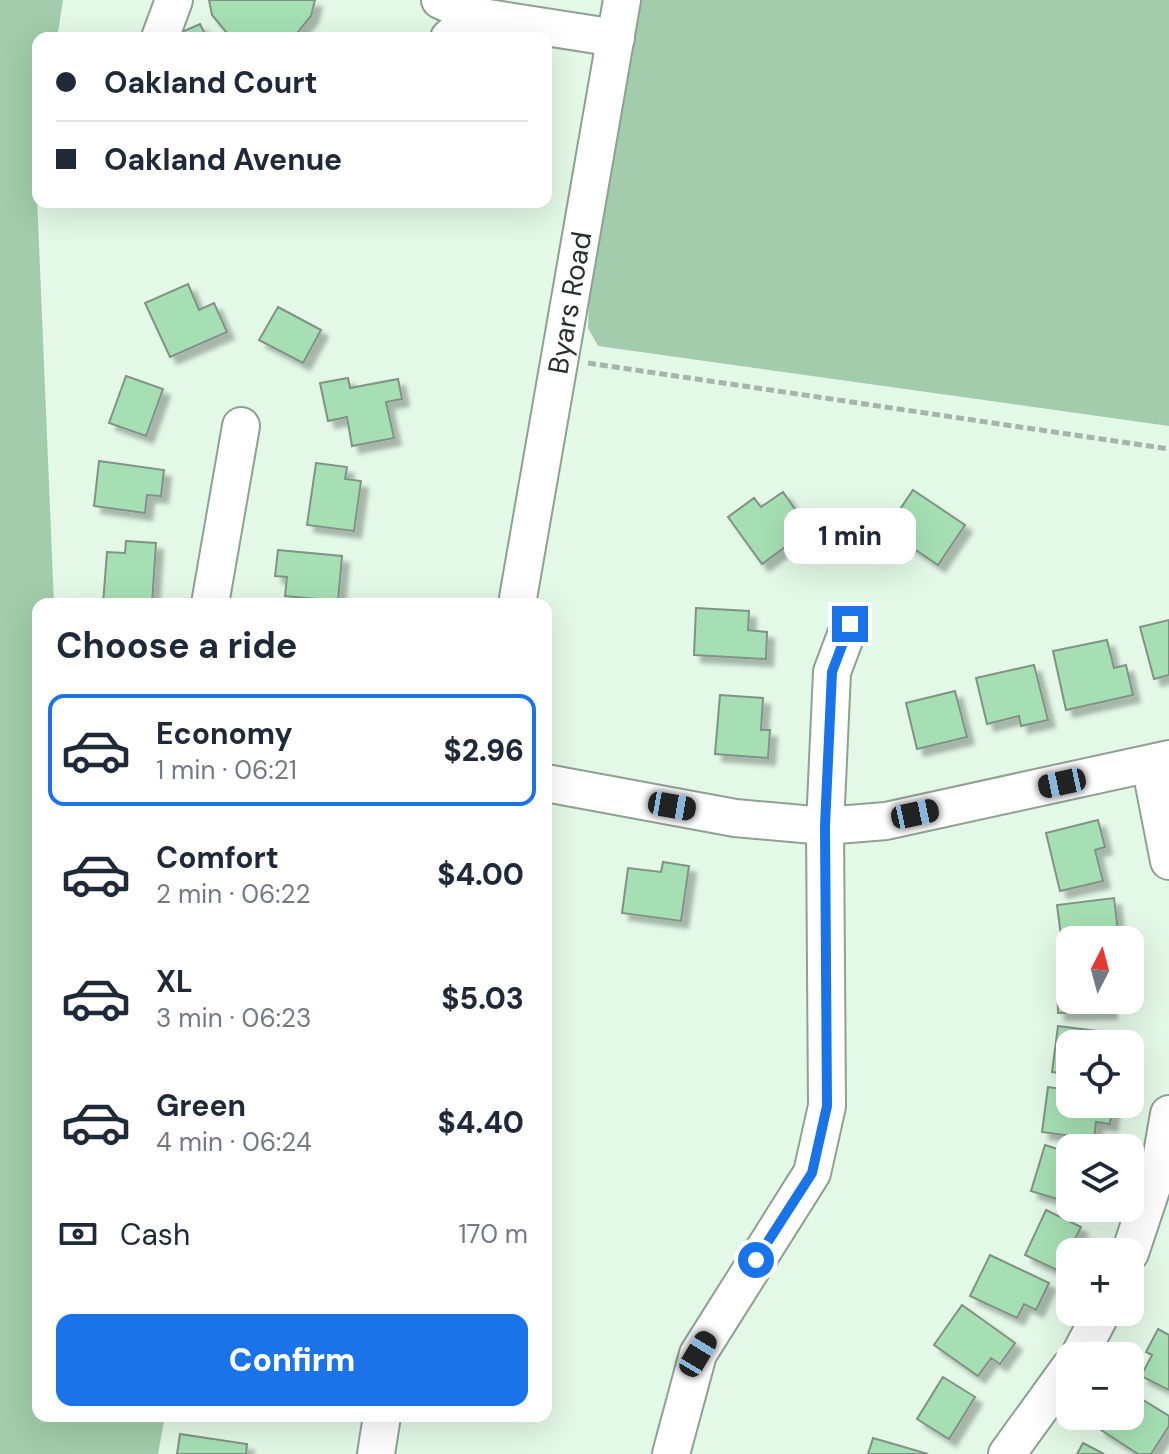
<!DOCTYPE html>
<meta charset="utf-8">
<style>
body{margin:0;font-family:"DM Sans",sans-serif;background:#f2f2f3;color:#1f2937;height:100vh;display:flex;flex-direction:column;font-size:30px;white-space:nowrap}
*{box-sizing:border-box;margin:0}
p{font-size:26px;color:#747a83}
.icon{flex:none;width:44px;height:44px;fill:none;stroke:currentColor;stroke-width:2;stroke-linecap:round;stroke-linejoin:round}
.map{position:relative;flex:1;overflow:hidden}
.panel{position:absolute;left:32px;top:598px;width:520px;height:824px;display:flex;flex-direction:column;background:#fff;border-radius:16px;box-shadow:0 8px 32px #0002}
.panel>*{flex:none}
.guide{position:absolute;left:32px;top:32px;width:520px;height:176px;border-radius:16px;box-shadow:0 8px 32px #0002;display:grid;align-content:center;height:176px;padding:0 24px;background:#fff}
.needle{width:52px;rotate:6deg}
.fabs{position:absolute;left:1056px;top:926px;display:grid;gap:16px}
.fabs a{display:grid;place-items:center;width:88px;height:88px;border-radius:16px;background:#fff;box-shadow:0 8px 32px #0002;font-size:40px}
.end{position:absolute;width:36px;height:36px;margin:-18px;border:10px solid #1a73e8;background:#fff;box-shadow:0 0 0 4px #fff}
.from{border-radius:50%}
.bubble{position:absolute;height:56px;border-radius:16px;background:#fff;box-shadow:0 8px 32px #0002;font-size:26px;font-weight:800;line-height:56px;text-align:center}
.car{position:absolute;width:24px;height:48px;margin:-24px -12px;border-radius:10px;box-shadow:0 0 6px 2px #0007;background:linear-gradient(#222 24%,#8ab4d8 0 40%,#222 0 76%,#8ab4d8 0 86%,#222 0)}
.guide b{display:flex;align-items:center;gap:28px;height:76px;font-size:30px}
.guide b+b{border-top:2px solid #e0e1e3}
.guide i{width:20px;height:20px;background:#1f2937}
ul{padding:0;list-style:none}
li{display:flex;align-items:center;gap:24px;height:112px;margin:0 16px 12px;padding:0 8px;border:4px solid transparent;border-radius:16px}
li div{flex:1}
li b{display:block;font-size:30px}
li em{font-style:normal;font-weight:800}
li.selected{border-color:#1a73e8}
li>.icon{width:72px;height:72px;stroke-width:1.5}
h2{padding:0 24px;font-size:36px;line-height:96px}
.pay{display:flex;align-items:center;gap:20px;height:88px;padding:0 24px;font-size:30px}
.pay p{margin-inline-start:auto}
.primary-button{display:flex;gap:16px;margin-top:auto;padding:16px 24px}
.primary-button a{flex:1;height:92px;border-radius:16px;background:#1a73e8;color:#fff;font-size:32px;font-weight:800;line-height:92px;text-align:center}
.map>svg:first-child{display:block}
.green{fill:#a2ccab}
.building{fill:#a6dfb3;stroke:#819384;stroke-width:2;filter:url(#shadow)}
.lines{fill:none;stroke-linecap:round;stroke-linejoin:round}
.minor-casing{stroke:#8ea192;stroke-width:40}
.path{stroke:#a5b6a8;stroke-width:5;stroke-dasharray:8 4;stroke-linecap:butt}
.minor{stroke:#fff;stroke-width:36}
.route{stroke:#1a73e8;stroke-width:10}
.labels{text-anchor:middle;stroke-width:7;stroke-linejoin:round;paint-order:stroke}
.street-label{font-size:28px;fill:#28302a;stroke:#fff}
</style>
<div class="map">
<svg width="1169" height="1454" viewBox="0 0 1169 1454">
<defs>
<filter id="shadow"><feDropShadow dx="7" dy="7" stdDeviation="2" flood-color="#0004"/></filter>
</defs>
<rect width="100%" height="100%" fill="#e3f8e7"/>
<path class="green" d="M0,0H63L57,38H38L36,173L54,604H38V1416H165L158,1454H0Z
M637,0H1169V426L598,346L588,328L589,296Z"/>
<path class="building" d="M209,0H315L311,16L293,38H231L212,15Z
M200,24L207,38H168Z
M188,284L199,310L214,303L227,332L170,357L145,303Z
M278,307L321,330L303,363L259,340Z
M126,376L163,389L146,436L109,423Z
M348,378L350,388L398,379L402,399L386,402L394,438L352,446L347,417L328,421L320,383Z
M99,461L164,470L161,496L147,495L145,513L94,506Z
M316,463L347,467L345,479L361,481L354,531L307,525Z
M913,490L965,525L938,565L886,530Z
M783,492L816,539L795,554L788,545L762,564L728,517L754,498L761,507Z
M126,541L156,543L152,604H103L107,552L125,553Z
M278,550L342,556L338,601L285,596L287,577L275,576Z
M696,608L749,611L748,630L767,632L766,659L694,655Z
M1169,620V675L1154,679L1140,627Z
M1107,640L1114,668L1126,665L1133,695L1066,710L1053,651Z
M1034,665L1048,720L1021,726L1019,716L987,724L976,678Z
M955,691L967,737L917,749L906,703Z
M720,695L763,698L761,730H770L768,758L715,754Z
M1098,820L1105,847L1095,850L1103,881L1060,891L1046,833Z
M663,862L689,866L681,921L622,913L628,868L661,872Z
M1114,898L1119,940H1070V952H1063L1057,905Z
M1070,966V1000H1110V1012L1058,1013L1057,967Z
M1058,1026L1122,1034L1121,1044H1070V1074L1052,1072Z
M1048,1087L1070,1090V1104H1113L1110,1124L1096,1122L1094,1139L1042,1132Z
M1045,1145L1070,1153V1203L1031,1191Z
M1046,1210L1081,1227L1059,1271L1025,1255Z
M990,1255L1049,1283L1036,1310L1024,1304L1017,1318L970,1296Z
M962,1305L1015,1343L1000,1364L991,1358L978,1376L934,1345Z
M1158,1329L1169,1335V1390L1141,1376L1152,1355L1146,1352Z
M943,1377L975,1397L949,1439L917,1419Z
M1130,1392L1169,1416V1426L1151,1454H1138L1098,1428L1106,1416H1130Z
M180,1434L247,1444L246,1454H177Z
M873,1438L928,1454H868Z
M1083,1443L1104,1454H1077Z"/>
<g class="lines">
<g class="minor-casing">
<g id="minor">
<path d="M440,0L475,16"/>
<path d="M160,38L174,0"/>
<path d="M449,38L475,16L616,38"/>
<path d="M210,604L241,426"/>
<path id="s1" d="M517,604L622,0"/>
<path d="M1150,764L1169,861"/>
<path d="M546,783L735,818L825,826L886,821L1169,759"/>
<path d="M1130,1253L1161,1160L1169,1114"/>
<path d="M1079,1356L1102,1312"/>
<path d="M376,1454L382,1416"/>
<path d="M671,1454L698,1354L812,1173L827,1106L825,826L832,672L850,624"/>
<path d="M1007,1454L1070,1367"/>
</g>
</g>
<path class="path" d="M588,363L1169,449"/>
<use href="#minor" class="minor"/>
</g>
<g class="lines">
<path class="route" d="M756,1260L812,1173L827,1106L825,826L832,672L850,624"/>
</g>
<g class="labels">
<g class="street-label">
<text dy="10" stroke="none"><textPath href="#s1" startOffset="306">Byars Road</textPath></text>
</g>
</g>
</svg>
<div class="fabs">
<a><svg class="needle" viewBox="-14 -14 28 28"><path d="M0-13l5 13h-10z" fill="#e53935"/><path d="M0 13l5-13h-10z" fill="#747a83"/></svg></a>
<a><svg class="icon" aria-label="locate" viewBox="0 0 24 24"><circle cx="12" cy="12" r="6"/><path d="M12 2v4M12 18v4M2 12h4M18 12h4"/></svg></a>
<a><svg class="icon" aria-label="layers" viewBox="0 0 24 24"><path d="M12 4l9 5-9 5-9-5zM3 14l9 5 9-5"/></svg></a>
<a>+</a>
<a>−</a>
</div>
<i class="end from" style="left:756px;top:1260px"></i>
<i class="end" style="left:850px;top:624px"></i>
<div class="bubble" style="left:784px;top:508px;width:132px">1 min</div>
<i class="car" style="left:1062px;top:783px;rotate:258deg"></i>
<i class="car" style="left:672px;top:806px;rotate:100deg"></i>
<i class="car" style="left:915px;top:814px;rotate:78deg"></i>
<i class="car" style="left:698px;top:1354px;rotate:31deg"></i>
<div class="guide">
<b><i class="from"></i>Oakland Court</b>
<b><i></i>Oakland Avenue</b>
</div>
<section class="panel">
<h2>Choose a ride</h2>
<ul>
<li class="selected"><svg class="icon" aria-label="car" viewBox="0 0 24 24"><path d="M5 17H2v-5l4-1 3-4h7l3 4 3 1v5h-3M9 17h6M6 11h13"/><circle cx="7" cy="17" r="2"/><circle cx="17" cy="17" r="2"/></svg><div><b>Economy</b><p>1 min · 06:21</p></div><em>$2.96</em></li>
<li><svg class="icon" aria-label="car" viewBox="0 0 24 24"><path d="M5 17H2v-5l4-1 3-4h7l3 4 3 1v5h-3M9 17h6M6 11h13"/><circle cx="7" cy="17" r="2"/><circle cx="17" cy="17" r="2"/></svg><div><b>Comfort</b><p>2 min · 06:22</p></div><em>$4.00</em></li>
<li><svg class="icon" aria-label="car" viewBox="0 0 24 24"><path d="M5 17H2v-5l4-1 3-4h7l3 4 3 1v5h-3M9 17h6M6 11h13"/><circle cx="7" cy="17" r="2"/><circle cx="17" cy="17" r="2"/></svg><div><b>XL</b><p>3 min · 06:23</p></div><em>$5.03</em></li>
<li><svg class="icon" aria-label="car" viewBox="0 0 24 24"><path d="M5 17H2v-5l4-1 3-4h7l3 4 3 1v5h-3M9 17h6M6 11h13"/><circle cx="7" cy="17" r="2"/><circle cx="17" cy="17" r="2"/></svg><div><b>Green</b><p>4 min · 06:24</p></div><em>$4.40</em></li>
</ul>
<div class="pay"><svg class="icon" aria-label="cash" viewBox="0 0 24 24"><path d="M3 7h18v10H3z"/><circle cx="12" cy="12" r="2"/></svg>Cash<p>170 m</p></div>
<div class="primary-button"><a>Confirm</a></div>
</section>
</div>
